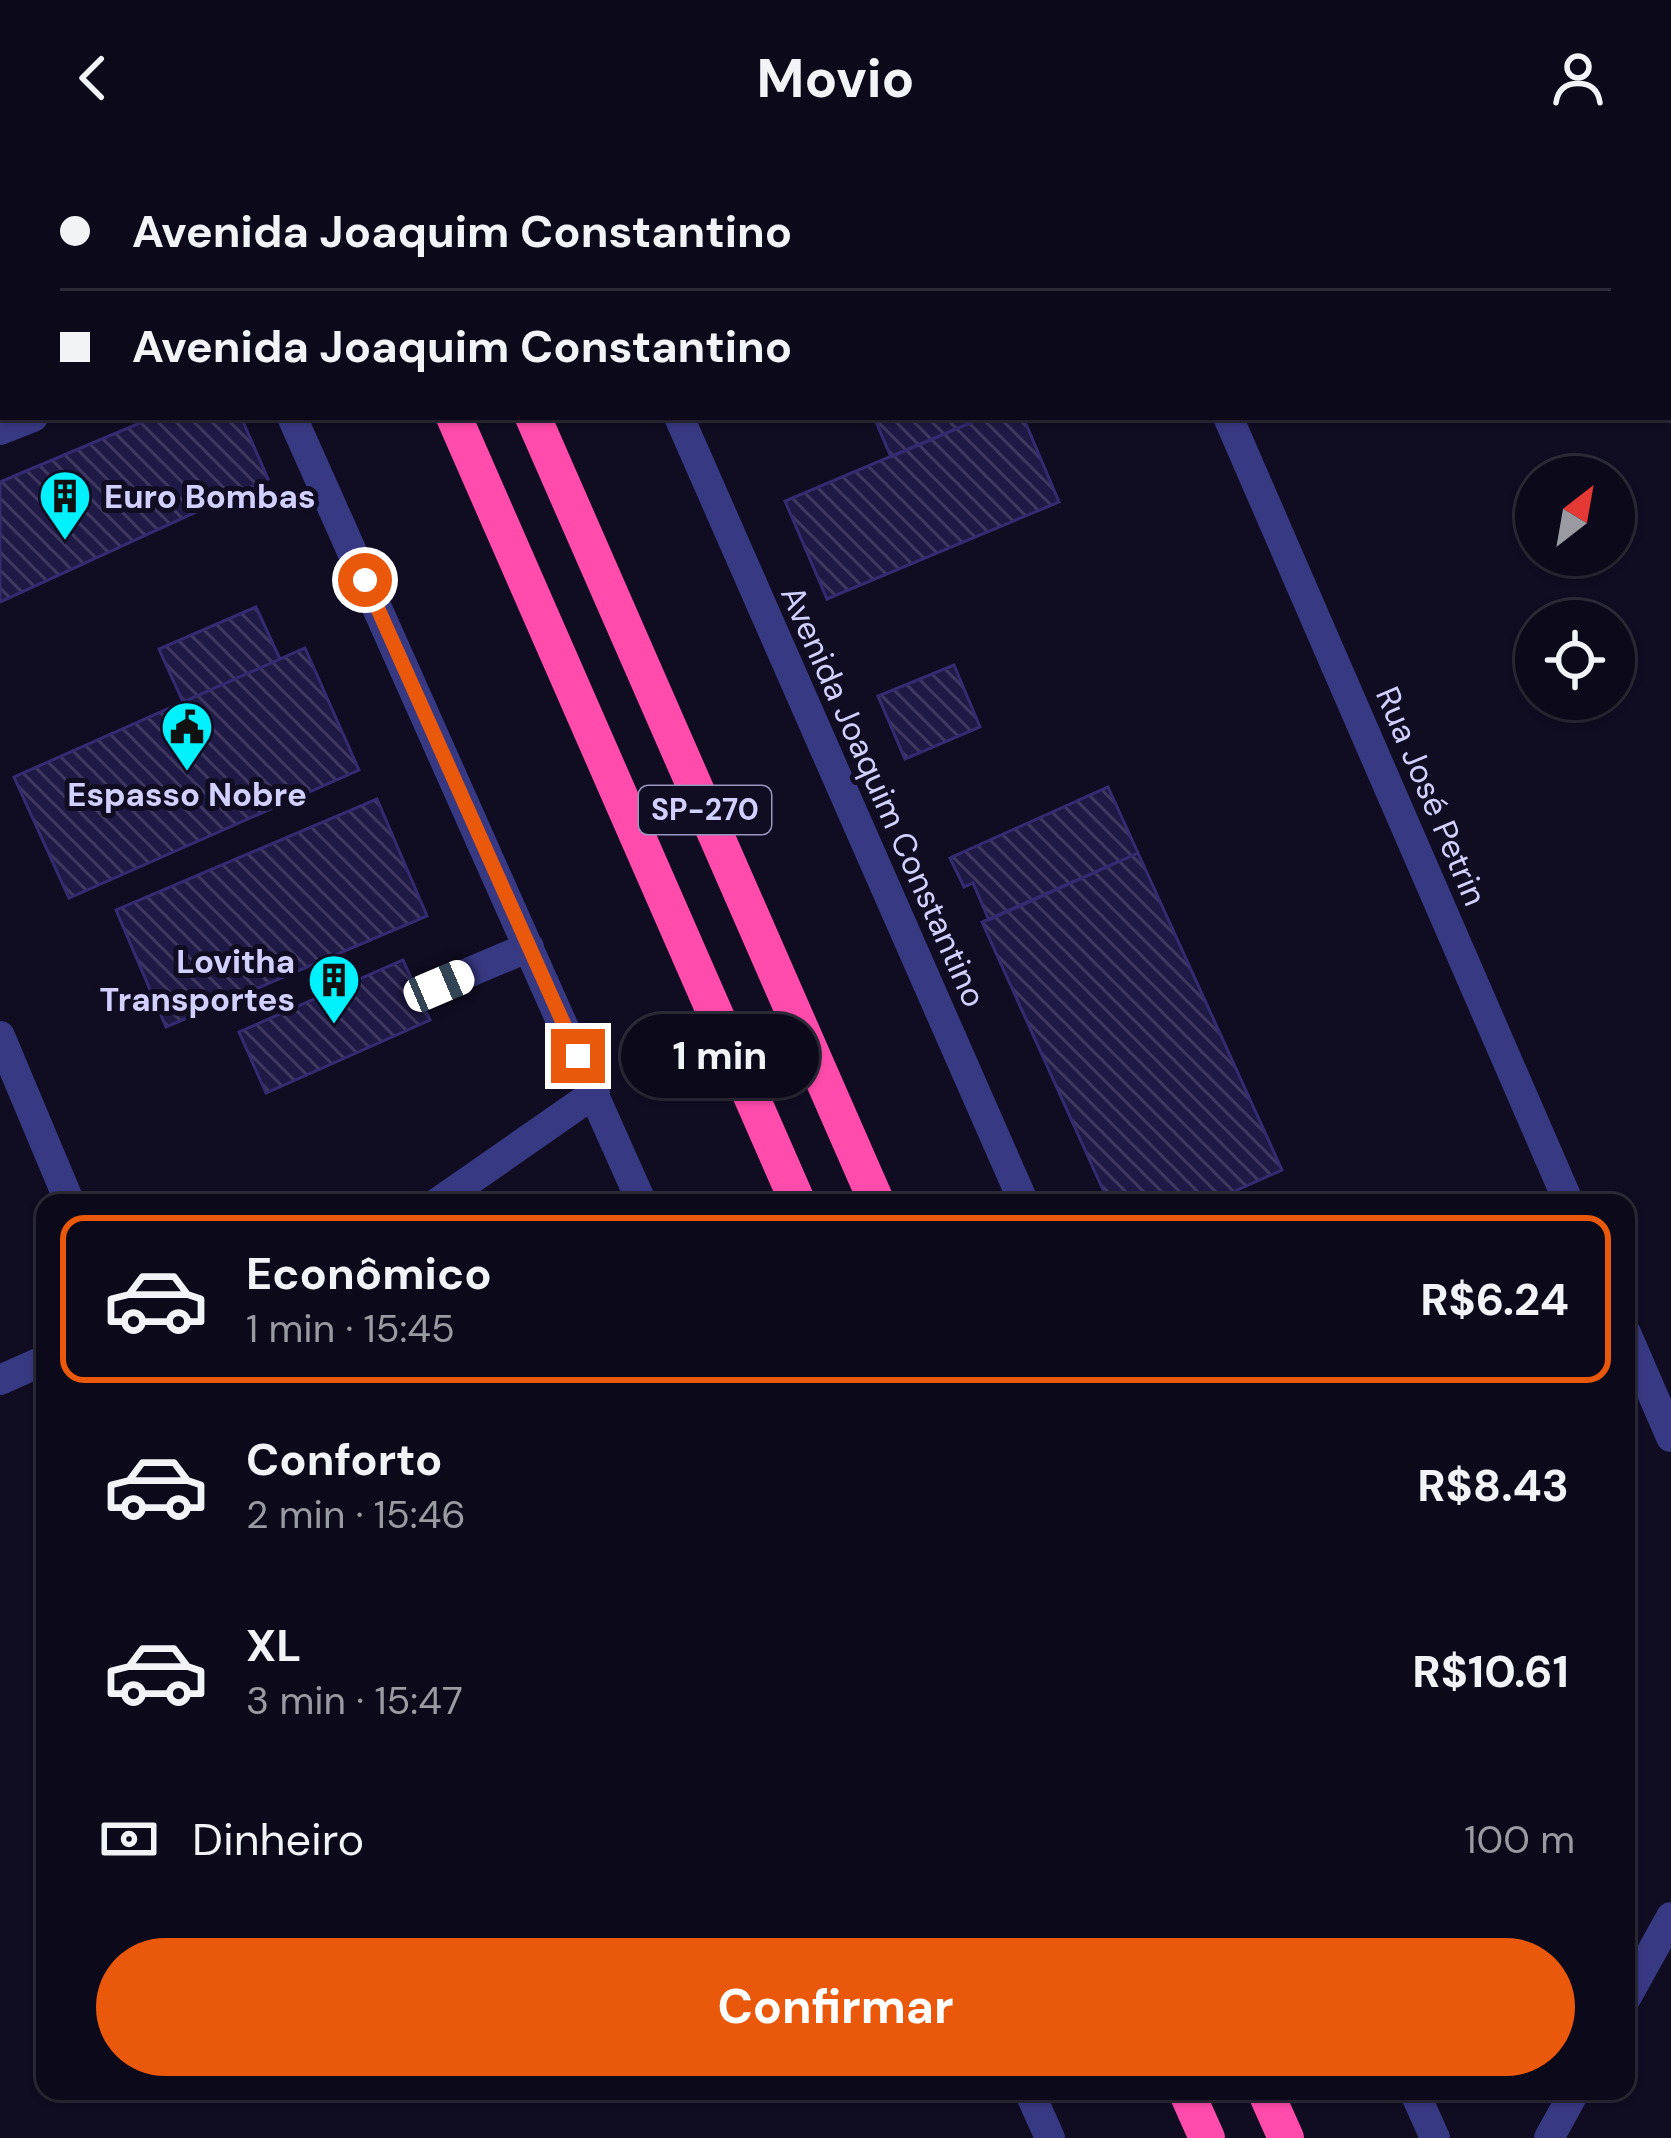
<!DOCTYPE html>
<html lang="pt">
<meta charset="utf-8">
<style>
body{margin:0;font-family:"DM Sans",sans-serif;background:#1a1827;color:#f1f3f6;height:100vh;display:flex;flex-direction:column;font-size:45px;white-space:nowrap}
*{box-sizing:border-box;margin:0}
p{font-size:39px;color:#9a9aa2}
.icon{flex:none;width:66px;height:66px;fill:none;stroke:currentColor;stroke-width:2;stroke-linecap:round;stroke-linejoin:round}
.map{position:relative;flex:1;overflow:hidden}
.details{position:absolute;left:36px;top:1038px;width:1599px;height:906px;display:flex;flex-direction:column;background:#0c0a1a;border-radius:24px;box-shadow:0 3px 9px #0004,0 0 0 3px #2c2b39}
.details>*{flex:none}
.banner{position:absolute;left:0px;top:0px;width:1671px;height:264px;box-shadow:0 3px 9px #0004,0 0 0 3px #2c2b39;display:grid;align-content:center;height:264px;padding:0 60px;background:#0c0a1a}
.needle{width:78px;rotate:31deg}
.controls{position:absolute;left:1515px;top:300px;display:grid;gap:24px}
.controls a{display:grid;place-items:center;width:120px;height:120px;border-radius:50%;background:#0c0a1a;box-shadow:0 3px 9px #0004,0 0 0 3px #2c2b39;font-size:60px}
.end{position:absolute;width:54px;height:54px;margin:-27px;border:15px solid #ea580c;background:#fff;box-shadow:0 0 0 6px #fff}
.from{border-radius:50%}
.bubble{position:absolute;height:84px;border-radius:42px;background:#0c0a1a;box-shadow:0 3px 9px #0004,0 0 0 3px #2c2b39;font-size:39px;font-weight:700;line-height:84px;text-align:center}
.car{position:absolute;width:36px;height:72px;margin:-36px -18px;border-radius:15px;box-shadow:0 0 9px 3px #0007;background:linear-gradient(#fff 24%,#345 0 40%,#fff 0 76%,#345 0 86%,#fff 0)}
.banner b{display:flex;align-items:center;gap:42px;height:114px;font-size:45px}
.banner b+b{border-top:3px solid #2c2b39}
.banner i{width:30px;height:30px;background:#f1f3f6}
ul{padding:21px 0 0;list-style:none}
li{display:flex;align-items:center;gap:36px;height:168px;margin:0 24px 18px;padding:0 36px;border:6px solid transparent;border-radius:24px}
li div{flex:1}
li b{display:block;font-size:45px}
li em{font-style:normal;font-weight:700}
li.on{border-color:#ea580c}
li>.icon{width:108px;height:108px;stroke-width:1.5}
.pay{display:flex;align-items:center;gap:30px;height:132px;padding:0 60px;font-size:45px}
.pay p{margin-inline-start:auto}
.primary-button{display:flex;gap:24px;margin-top:auto;padding:24px 60px}
.primary-button a{flex:1;height:138px;border-radius:72px;background:#ea580c;color:#fff;font-size:48px;font-weight:700;line-height:138px;text-align:center}
header{display:flex;justify-content:space-between;align-items:center;height:156px;padding:0 60px;background:#0c0a1a;font-size:54px;font-weight:700}
.map>svg:first-child{display:block}
.building{fill:url(#building-back-hatch);stroke:#342b71;stroke-width:3}
.lines{fill:none;stroke-linecap:round;stroke-linejoin:round}
.path{stroke:#2cb7a6;stroke-width:6;stroke-dasharray:6 9;stroke-linecap:butt}
.minor{stroke:#383983;stroke-width:30}
.highway{stroke:#ff4bac;stroke-width:36}
.route{stroke:#ea580c;stroke-width:15}
.labels{text-anchor:middle;stroke-width:10;stroke-linejoin:round;paint-order:stroke}
.shield{fill:#100d23;stroke:#9896bd;stroke-width:3}
.shield-label{font-size:30px;font-weight:bold;fill:#d2d0ff}
.poi-label{font-size:33px;font-weight:bold;fill:#d2d0ff;stroke:#100d23;text-anchor:start}
.street-label{font-size:33px;fill:#d2d0ff;stroke:#100d23}
</style>
<header><svg class="icon" aria-label="back" viewBox="0 0 24 24"><path d="M15 5l-7 7 7 7"/></svg>Movio<svg class="icon" aria-label="person" viewBox="0 0 24 24"><circle cx="12" cy="8" r="4"/><path d="M4 21q1-7 8-7t8 7"/></svg></header>
<div class="map">
<svg width="1671" height="1982" viewBox="0 0 1671 1982">
<defs>
<pattern id="building-back-hatch" width="6" height="6" patternUnits="userSpaceOnUse" patternTransform="scale(3)"><rect width="6" height="6" fill="#1f1945"/><path d="M-1 5l2 2M0 0l6 6M5-1l2 2" fill="none" stroke="#3f3961"/></pattern>
</defs>
<rect width="100%" height="100%" fill="#100d23"/>
<path class="building" d="M0,0H54L56,3H3L0,33Z
M933,0H1075L1076,3H926Z
M154,261H241L268,323L0,446V326Z
M874,261H984L891,301Z
M984,261H1023L1059,346L827,443L785,345Z
M256,451L280,503L183,546L159,493Z
M305,492L359,614L69,742L14,621Z
M954,509L980,571L905,603L878,540Z
M1108,631L1138,697L989,764L973,727L964,731L950,702Z
M377,643L427,760L166,871L116,754Z
M1138,697L1282,1014L1208,1047H1109L982,766Z
M403,804L430,864L266,937L239,876Z"/>
<g class="lines">
<path class="path" d="M218,0L220,3
M501,0L502,3
M466,3L473,0
M519,3L526,0"/>
<path class="minor" d="M180,0L181,3
M565,0L566,3
M868,0L869,3
M1113,0L1114,3
M662,3L663,0
M1266,3L1273,0
M292,261L642,1047
M679,261L1024,1047
M1228,261L1569,1047
M0,274L33,261
M439,829L529,791
M0,880L70,1047
M437,1047L595,937
M1626,1177L1671,1281
M0,1224L45,1204
M1626,1842L1671,1761
M1029,1935L1050,1982
M1414,1935L1435,1982
M1549,1982L1575,1935"/>
<path class="highway" d="M340,0L341,3
M418,0L420,3
M454,261L798,1047
M533,261L877,1047
M1186,1935L1207,1982
M1265,1935L1286,1982"/>
</g>
<g class="lines">
<path class="route" d="M365,424L578,900"/>
</g>
<defs>
<g id="building-pin" transform="scale(2.7)"><path d="M0 17L-7.5 6A9.5 9.5 0 1 1 7.5 6Z" fill="#00f1fb" stroke="#100d23"/><path d="M-4-6H4V6H1V3H-1V6H-4ZM-2.5-4.3h1.7v1.8h-1.7ZM.8-4.3h1.7v1.8H.8ZM-2.5-1h1.7V.8h-1.7ZM.8-1h1.7V.8H.8Z" fill="#111"/></g>
<g id="civic-pin" transform="scale(2.7)"><path d="M0 17L-7.5 6A9.5 9.5 0 1 1 7.5 6Z" fill="#00f1fb" stroke="#100d23"/><path d="M-.6-6.5H3V-4.5H.6V-3L4-1V1h2V6H-6V1h2V-1L-.6-3ZM-1.2 2.5V6h2.4V2.5Z" fill="#111"/></g>
</defs>
<g fill-rule="evenodd">
<use href="#building-pin" x="65" y="340"/>
<use href="#civic-pin" x="187" y="571"/>
<use href="#building-pin" x="334" y="824"/>
</g>
<g class="labels">
<rect class="shield" x="639" y="630" width="132" height="48" rx="9"/>
<g class="shield-label">
<text x="705" y="664">SP-270</text>
</g>
<g class="poi-label">
<text x="104" y="352">Euro Bombas</text>
<text x="187" y="650" text-anchor="middle">Espasso Nobre</text>
<text x="295" y="817" text-anchor="end">Lovitha<tspan x="295" dy="38">Transportes</tspan></text>
</g>
<g class="street-label">
<text transform="translate(884 640) rotate(66)" y="12">Avenida Joaquim Constantino</text>
<text transform="translate(1432 640) rotate(67)" y="12">Rua José Petrin</text>
</g>
</g>
</svg>
<div class="controls">
<a><svg class="needle" viewBox="-14 -14 28 28"><path d="M0-13l5 13h-10z" fill="#e53935"/><path d="M0 13l5-13h-10z" fill="#9a9aa2"/></svg></a>
<a><svg class="icon" aria-label="locate" viewBox="0 0 24 24"><circle cx="12" cy="12" r="6"/><path d="M12 2v4M12 18v4M2 12h4M18 12h4"/></svg></a>
</div>
<i class="end from" style="left:365px;top:424px"></i>
<i class="end" style="left:578px;top:900px"></i>
<div class="bubble" style="left:621px;top:858px;width:198px">1 min</div>
<i class="car" style="left:439px;top:830px;rotate:67deg"></i>
<div class="banner">
<b><i class="from"></i>Avenida Joaquim Constantino</b>
<b><i></i>Avenida Joaquim Constantino</b>
</div>
<section class="details">
<ul>
<li class="on"><svg class="icon" aria-label="car" viewBox="0 0 24 24"><path d="M5 17H2v-5l4-1 3-4h7l3 4 3 1v5h-3M9 17h6M6 11h13"/><circle cx="7" cy="17" r="2"/><circle cx="17" cy="17" r="2"/></svg><div><b>Econômico</b><p>1 min · 15:45</p></div><em>R$6.24</em></li>
<li><svg class="icon" aria-label="car" viewBox="0 0 24 24"><path d="M5 17H2v-5l4-1 3-4h7l3 4 3 1v5h-3M9 17h6M6 11h13"/><circle cx="7" cy="17" r="2"/><circle cx="17" cy="17" r="2"/></svg><div><b>Conforto</b><p>2 min · 15:46</p></div><em>R$8.43</em></li>
<li><svg class="icon" aria-label="car" viewBox="0 0 24 24"><path d="M5 17H2v-5l4-1 3-4h7l3 4 3 1v5h-3M9 17h6M6 11h13"/><circle cx="7" cy="17" r="2"/><circle cx="17" cy="17" r="2"/></svg><div><b>XL</b><p>3 min · 15:47</p></div><em>R$10.61</em></li>
</ul>
<div class="pay"><svg class="icon" aria-label="cash" viewBox="0 0 24 24"><path d="M3 7h18v10H3z"/><circle cx="12" cy="12" r="2"/></svg>Dinheiro<p>100 m</p></div>
<div class="primary-button"><a>Confirmar</a></div>
</section>
</div>
